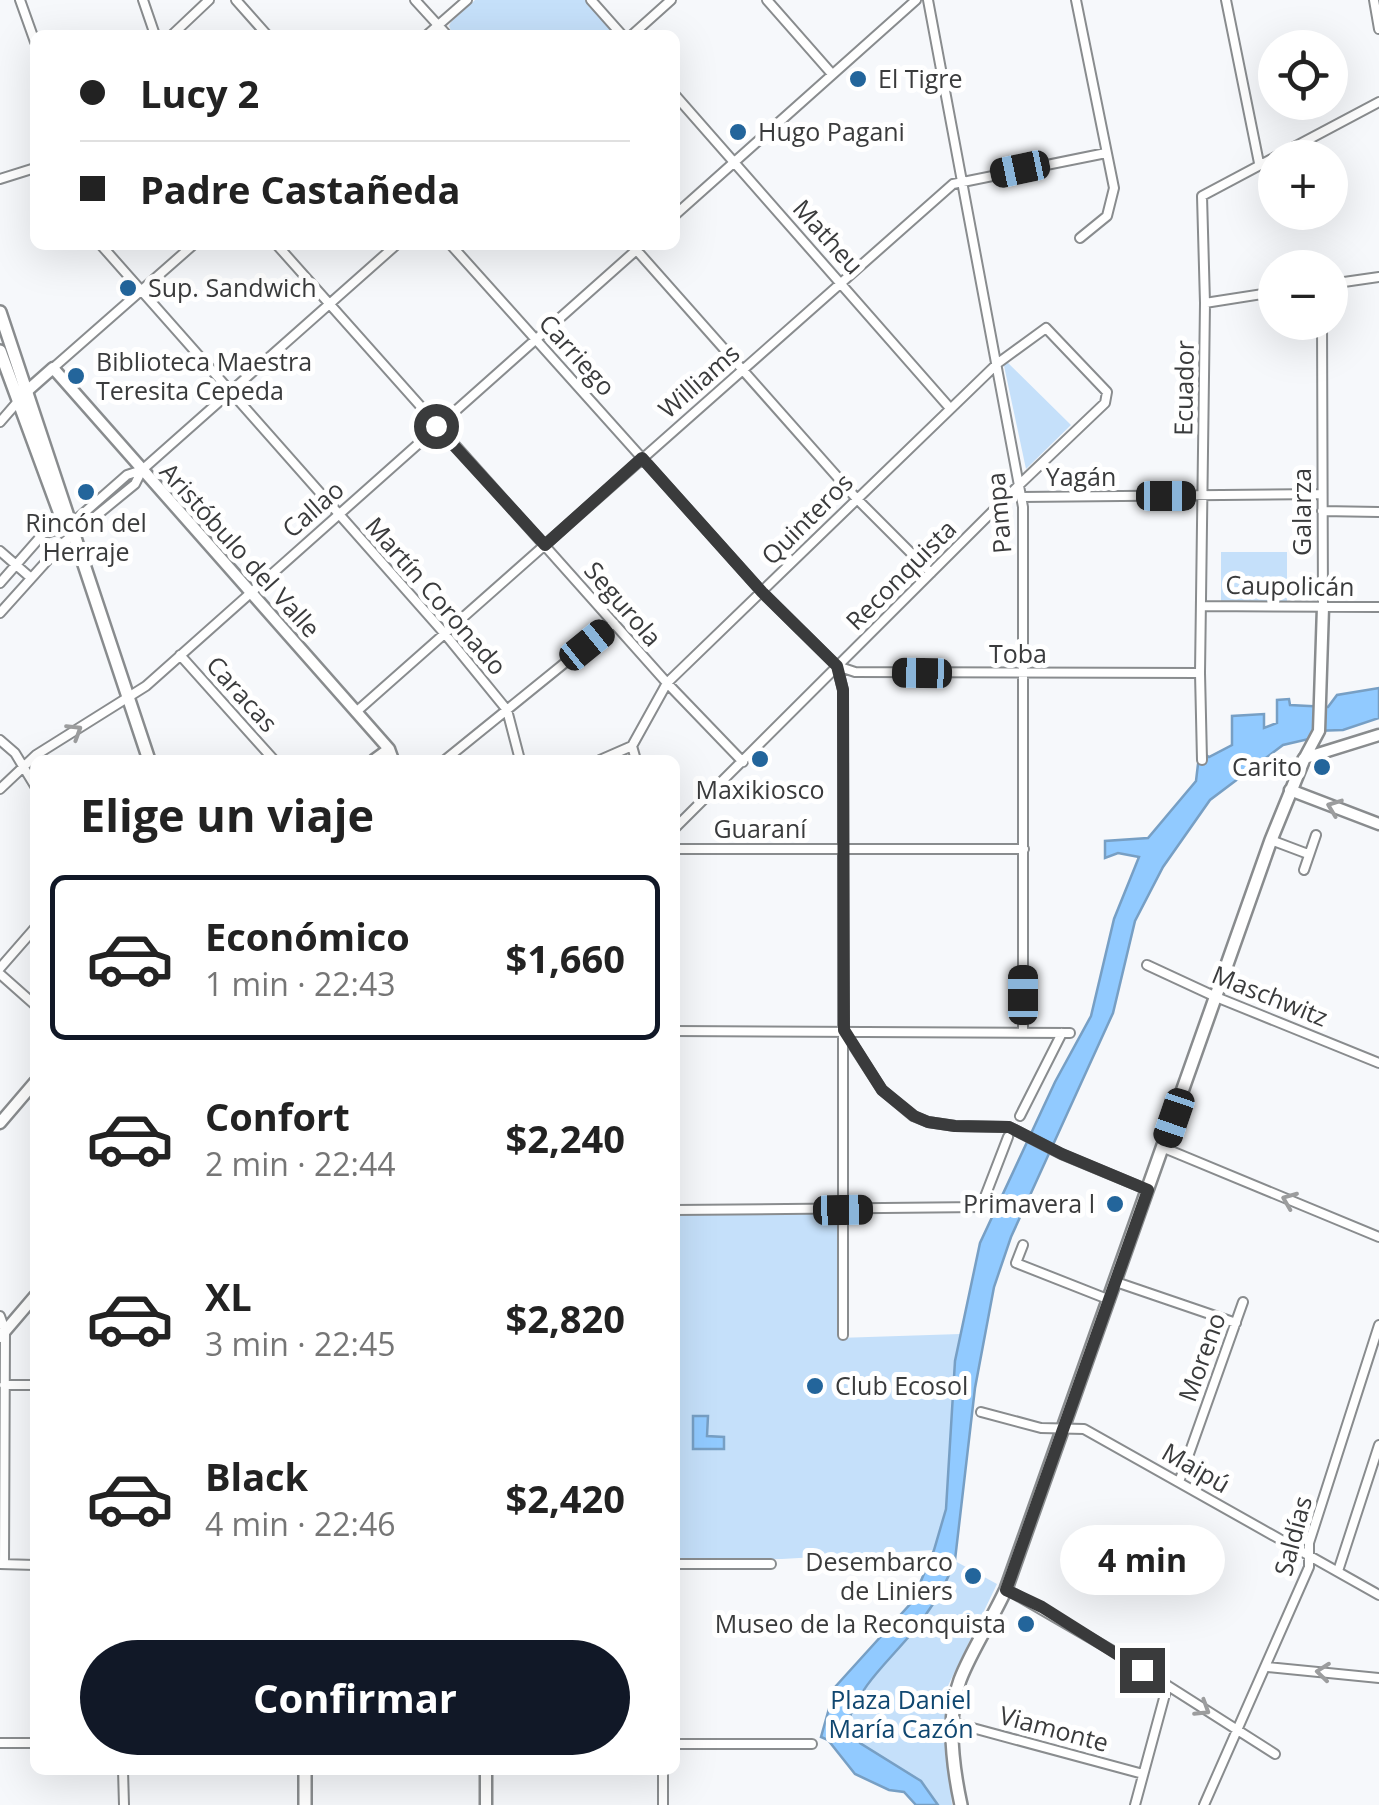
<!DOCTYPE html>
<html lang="es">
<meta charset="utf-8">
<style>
body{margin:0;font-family:"Open Sans",sans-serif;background:#f2f2f2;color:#222;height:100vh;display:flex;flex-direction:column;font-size:38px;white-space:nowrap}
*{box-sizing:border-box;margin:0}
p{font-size:32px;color:#767676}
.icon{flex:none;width:55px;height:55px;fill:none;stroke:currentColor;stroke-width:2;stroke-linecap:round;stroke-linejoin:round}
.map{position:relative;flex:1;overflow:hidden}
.sheet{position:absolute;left:30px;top:755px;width:650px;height:1020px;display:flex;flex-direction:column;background:#fff;border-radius:15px;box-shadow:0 10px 40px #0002}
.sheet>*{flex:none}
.guide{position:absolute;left:30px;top:30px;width:650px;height:220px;border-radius:15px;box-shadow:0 10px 40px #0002;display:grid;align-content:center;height:220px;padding:0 50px;background:#fff}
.buttons{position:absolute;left:1258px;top:30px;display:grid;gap:20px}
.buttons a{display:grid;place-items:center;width:90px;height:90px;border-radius:50%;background:#fff;box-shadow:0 10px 40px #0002;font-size:50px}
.end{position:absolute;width:45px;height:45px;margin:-22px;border:12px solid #3a3b3c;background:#fff;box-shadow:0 0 0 5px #fff}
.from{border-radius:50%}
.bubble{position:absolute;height:70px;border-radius:35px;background:#fff;box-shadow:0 10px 40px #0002;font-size:32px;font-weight:700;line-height:70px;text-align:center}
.car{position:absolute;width:30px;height:60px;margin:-30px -15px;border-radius:12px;box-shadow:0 0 8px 2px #0007;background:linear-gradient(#222 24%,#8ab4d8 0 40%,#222 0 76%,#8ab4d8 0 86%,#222 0)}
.guide b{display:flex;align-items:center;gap:35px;height:95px;font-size:38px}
.guide b+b{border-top:2px solid #e0e0e0}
.guide i{width:25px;height:25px;background:#222}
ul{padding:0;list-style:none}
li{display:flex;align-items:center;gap:30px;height:165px;margin:0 20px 15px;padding:0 30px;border:5px solid transparent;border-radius:15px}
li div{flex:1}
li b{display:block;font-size:38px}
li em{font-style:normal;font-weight:700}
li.selected{border-color:#111827}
li>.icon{width:90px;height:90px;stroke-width:1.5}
h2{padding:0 50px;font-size:45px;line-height:120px}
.action{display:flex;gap:20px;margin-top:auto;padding:20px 50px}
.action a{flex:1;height:115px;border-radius:60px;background:#111827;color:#fff;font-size:40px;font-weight:700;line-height:115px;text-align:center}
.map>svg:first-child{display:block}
.green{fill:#c5e0fa}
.water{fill:#91caff;stroke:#779fc4;stroke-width:2.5}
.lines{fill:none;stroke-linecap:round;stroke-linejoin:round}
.minor-casing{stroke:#898c8e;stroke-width:12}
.tertiary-casing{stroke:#898c8e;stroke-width:15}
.secondary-casing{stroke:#898c8e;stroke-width:16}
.minor{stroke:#fff;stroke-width:8}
.tertiary{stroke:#fff;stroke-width:10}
.secondary{stroke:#fff;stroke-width:11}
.oneway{stroke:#9c9d9e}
.route{stroke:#3a3b3c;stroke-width:12}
.poi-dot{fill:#23659b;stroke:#fff;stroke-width:4}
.labels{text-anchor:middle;stroke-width:10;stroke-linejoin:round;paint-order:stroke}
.poi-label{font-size:25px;fill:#3a3b3c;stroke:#fff;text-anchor:start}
.street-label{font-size:25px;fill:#3a3b3c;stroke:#fff}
.park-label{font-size:25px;fill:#104770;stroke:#fff}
</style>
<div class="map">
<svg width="1379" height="1805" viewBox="0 0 1379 1805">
<rect width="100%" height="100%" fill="#f6f8fb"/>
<path class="green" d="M475,0H586L616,35H453L449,26L451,22Z
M1005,360L1071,425L1026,469L1003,361Z
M1221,552H1287V601H1221Z
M834,1213L839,1218L838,1338L960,1334L955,1361L946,1509L934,1550L782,1559L675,1560V1215Z
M955,1561L997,1584L946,1690L945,1720L952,1805H938L926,1786L860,1743L848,1722C859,1686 886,1663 910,1634C928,1613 945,1587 955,1561Z"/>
<path class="water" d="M1379,688V718L1343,730L1313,731L1309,739L1283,745L1210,800L1163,867L1135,921L1113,1013L1011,1237L994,1287L975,1388L955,1560C946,1586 929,1612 911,1634C887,1663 860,1685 848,1722L860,1743L921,1781L938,1805H916L904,1792L889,1790L855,1774L828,1740L821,1737L835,1687L912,1602L934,1550L946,1509L955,1361L980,1243L1055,1082L1091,1016L1114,919L1139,857L1118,853L1105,858V841L1148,838L1196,781L1198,764L1206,755L1209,757L1232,745V716L1264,714V728L1277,723V700L1289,699L1290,705L1328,707L1337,695Z
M693,1416H708L707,1436L724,1437V1449H693Z"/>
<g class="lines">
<g class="minor-casing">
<path id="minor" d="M20,0L35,42
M143,0L155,35
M236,0L267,35
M415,0L447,35
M591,0L622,35
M767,0L832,74
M928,0L1023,507V1031
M1076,0L1114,188L1107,216L1080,238
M1226,0L1259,163
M1374,0L1379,29
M172,35L209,0
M427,35L467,0
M632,35L671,0
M675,95L949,407
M0,179L35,168
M675,215L916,0
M101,245L445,634L507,710L520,760
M277,245L667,683L743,762
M451,245L762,592L837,666L855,672L1200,673
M632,245L856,498L931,573
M1330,284L1379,277
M1205,303L1275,292
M1322,322L1323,607
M53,368L193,245
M0,422L21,398
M1021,497L1321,494
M1322,511L1379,512
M0,551L31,578
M0,583L43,534L69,526L127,475L142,470
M1201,606L1379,607
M0,613L63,543L135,484L142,470L396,245
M180,655L274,760
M837,666L843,690V1335
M356,712L953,184L1106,153
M0,740L15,753L35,786
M445,760L614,623
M600,760L632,746
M636,760L632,746L667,683L998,363L1046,328L1107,392L1105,403L1019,485L675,828
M1202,760L1200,673L1205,303L1202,196L1379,102
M0,789L36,755L146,686L642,245
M1271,840L1308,854
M675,849H1024
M1304,870L1316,835
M1147,965L1216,997L1379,1063
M0,968L35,928
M0,974L35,1005
M675,1031L1070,1033
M844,1031L882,1090L913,1116L928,1122L955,1126L1009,1127L1061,1154L1148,1190
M1020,1116L1062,1033
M1164,1148L1379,1237
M675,1210L981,1207L1008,1137
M1023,1245L1016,1263L1110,1300
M1116,1282L1236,1323
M0,1316L5,1330L4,1564
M4,1385H35
M981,1412L1041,1428L1084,1429L1379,1595
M1179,1482L1243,1302
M0,1564L35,1565
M675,1564H771
M1338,1571L1379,1445
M1006,1589L1118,1654L1275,1754
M1268,1667L1379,1678
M954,1723L1143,1774
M0,1743H35
M675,1744H812
M123,1770L124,1805
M663,1770V1805
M1135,1805L1167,1687
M1204,1805L1309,1567V1543L1379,1325"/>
</g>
<g class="tertiary-casing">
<path id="tertiary" d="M27,391L53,368L389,749L393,760
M1305,758L1379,735
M1304,759L1319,731L1323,607
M374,760L389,749
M1290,790L1379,824
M0,1123L35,1082
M0,1337L35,1296
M486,1805V1770"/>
</g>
<g class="secondary-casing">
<path id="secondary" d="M0,312L149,760
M0,351L60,514L69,526
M305,1770V1805
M961,1805C953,1768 946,1717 960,1680C972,1649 992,1620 1006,1589L1271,840L1304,759"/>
</g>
<use href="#minor" class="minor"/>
<use href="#tertiary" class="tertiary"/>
<use href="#secondary" class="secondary"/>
</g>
<defs><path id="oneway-chevron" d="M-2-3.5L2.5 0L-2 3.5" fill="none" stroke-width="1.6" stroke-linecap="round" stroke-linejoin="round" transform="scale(2.5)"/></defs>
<g class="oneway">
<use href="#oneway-chevron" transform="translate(75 731) rotate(-32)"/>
<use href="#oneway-chevron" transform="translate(1334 807) rotate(-159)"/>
<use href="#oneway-chevron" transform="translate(1289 1200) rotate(-158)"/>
<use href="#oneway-chevron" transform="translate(1323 1672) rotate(-174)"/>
<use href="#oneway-chevron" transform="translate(1203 1709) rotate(32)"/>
</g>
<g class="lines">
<path class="route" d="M436,426L545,545L642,458L762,592L837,666L843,690L844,1030L882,1090L914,1116L928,1122L955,1126L1009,1127L1062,1154L1148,1190L1006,1590L1042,1607L1142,1670"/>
</g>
<g class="poi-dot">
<circle cx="858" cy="79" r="10"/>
<circle cx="738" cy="132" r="10"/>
<circle cx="128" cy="288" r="10"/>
<circle cx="76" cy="376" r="10"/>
<circle cx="86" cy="492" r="10"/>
<circle cx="760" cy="759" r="10"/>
<circle cx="1322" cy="767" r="10"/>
<circle cx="1115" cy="1204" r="10"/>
<circle cx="815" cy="1386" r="10"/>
<circle cx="973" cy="1576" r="10"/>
<circle cx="1026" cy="1624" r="10"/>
</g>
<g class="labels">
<g class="poi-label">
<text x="878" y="88">El Tigre</text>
<text x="758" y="141">Hugo Pagani</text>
<text x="148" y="297">Sup. Sandwich</text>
<text x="96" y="371">Biblioteca Maestra<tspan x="96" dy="29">Teresita Cepeda</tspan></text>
<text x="86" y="532" text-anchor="middle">Rincón del<tspan x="86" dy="29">Herraje</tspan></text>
<text x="1302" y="776" text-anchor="end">Carito</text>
<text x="760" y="799" text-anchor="middle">Maxikiosco</text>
<text x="1095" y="1213" text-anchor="end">Primavera l</text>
<text x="835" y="1395">Club Ecosol</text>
<text x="953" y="1571" text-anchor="end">Desembarco<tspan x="953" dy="29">de Liniers</tspan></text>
<text x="1006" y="1633" text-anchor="end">Museo de la Reconquista</text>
</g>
<g class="street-label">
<text transform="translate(828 237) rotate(48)" y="9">Matheu</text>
<text transform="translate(577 355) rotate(48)" y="9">Carriego</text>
<text transform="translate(699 381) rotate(-41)" y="9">Williams</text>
<text transform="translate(1184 388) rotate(-89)" y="9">Ecuador</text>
<text x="1081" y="486">Yagán</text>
<text transform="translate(313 509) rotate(-41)" y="9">Callao</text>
<text transform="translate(1302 512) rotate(-90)" y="9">Galarza</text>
<text transform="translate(999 513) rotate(-95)" y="9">Pampa</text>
<text transform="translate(807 519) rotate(-45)" y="9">Quinteros</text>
<text transform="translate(240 550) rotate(48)" y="9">Aristóbulo del Valle</text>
<text transform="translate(901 575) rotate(-45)" y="9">Reconquista</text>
<text transform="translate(1290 586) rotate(1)" y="9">Caupolicán</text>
<text transform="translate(436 596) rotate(49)" y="9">Martín Coronado</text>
<text transform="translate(623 604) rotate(49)" y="9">Segurola</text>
<text x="1018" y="663">Toba</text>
<text transform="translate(242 694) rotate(48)" y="9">Caracas</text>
<text x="760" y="838">Guaraní</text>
<text transform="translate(1270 996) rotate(22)" y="9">Maschwitz</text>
<text transform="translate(1202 1357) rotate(-70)" y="9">Moreno</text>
<text transform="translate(1196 1468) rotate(30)" y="9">Maipú</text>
<text transform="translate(1293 1536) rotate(-75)" y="9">Saldías</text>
<text transform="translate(1054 1729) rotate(15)" y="9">Viamonte</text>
</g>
<g class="park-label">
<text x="901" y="1709">Plaza Daniel<tspan x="901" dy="29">María Cazón</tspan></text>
</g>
</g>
</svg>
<div class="buttons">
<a><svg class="icon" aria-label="locate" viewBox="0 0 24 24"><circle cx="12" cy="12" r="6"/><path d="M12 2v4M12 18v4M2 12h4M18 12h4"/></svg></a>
<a>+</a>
<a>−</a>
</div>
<i class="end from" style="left:436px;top:426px"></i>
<i class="end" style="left:1142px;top:1670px"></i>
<div class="bubble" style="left:1060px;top:1525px;width:165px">4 min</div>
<i class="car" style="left:1020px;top:169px;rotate:258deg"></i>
<i class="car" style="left:1166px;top:496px;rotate:90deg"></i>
<i class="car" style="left:587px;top:645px;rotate:51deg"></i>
<i class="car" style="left:922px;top:673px;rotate:271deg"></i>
<i class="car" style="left:1023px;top:995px;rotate:0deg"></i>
<i class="car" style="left:1174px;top:1118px;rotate:199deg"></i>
<i class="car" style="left:843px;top:1210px;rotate:89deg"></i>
<div class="guide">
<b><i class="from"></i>Lucy 2</b>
<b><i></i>Padre Castañeda</b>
</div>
<section class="sheet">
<h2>Elige un viaje</h2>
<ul>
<li class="selected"><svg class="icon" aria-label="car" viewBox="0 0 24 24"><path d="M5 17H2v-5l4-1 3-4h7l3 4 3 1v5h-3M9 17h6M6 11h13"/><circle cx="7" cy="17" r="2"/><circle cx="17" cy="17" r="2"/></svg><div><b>Económico</b><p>1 min · 22:43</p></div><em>$1,660</em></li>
<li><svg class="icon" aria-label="car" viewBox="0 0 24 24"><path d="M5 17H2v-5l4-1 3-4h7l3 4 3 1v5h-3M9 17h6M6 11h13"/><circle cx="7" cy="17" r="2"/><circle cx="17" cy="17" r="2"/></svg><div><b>Confort</b><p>2 min · 22:44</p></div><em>$2,240</em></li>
<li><svg class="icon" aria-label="car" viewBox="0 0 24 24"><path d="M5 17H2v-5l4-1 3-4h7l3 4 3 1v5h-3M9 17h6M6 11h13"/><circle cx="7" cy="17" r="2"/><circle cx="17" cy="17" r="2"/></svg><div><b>XL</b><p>3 min · 22:45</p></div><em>$2,820</em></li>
<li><svg class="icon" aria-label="car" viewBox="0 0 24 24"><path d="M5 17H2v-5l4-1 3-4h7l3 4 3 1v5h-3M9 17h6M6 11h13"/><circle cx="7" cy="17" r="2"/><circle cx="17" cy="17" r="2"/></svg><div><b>Black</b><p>4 min · 22:46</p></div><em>$2,420</em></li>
</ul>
<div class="action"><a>Confirmar</a></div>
</section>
</div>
